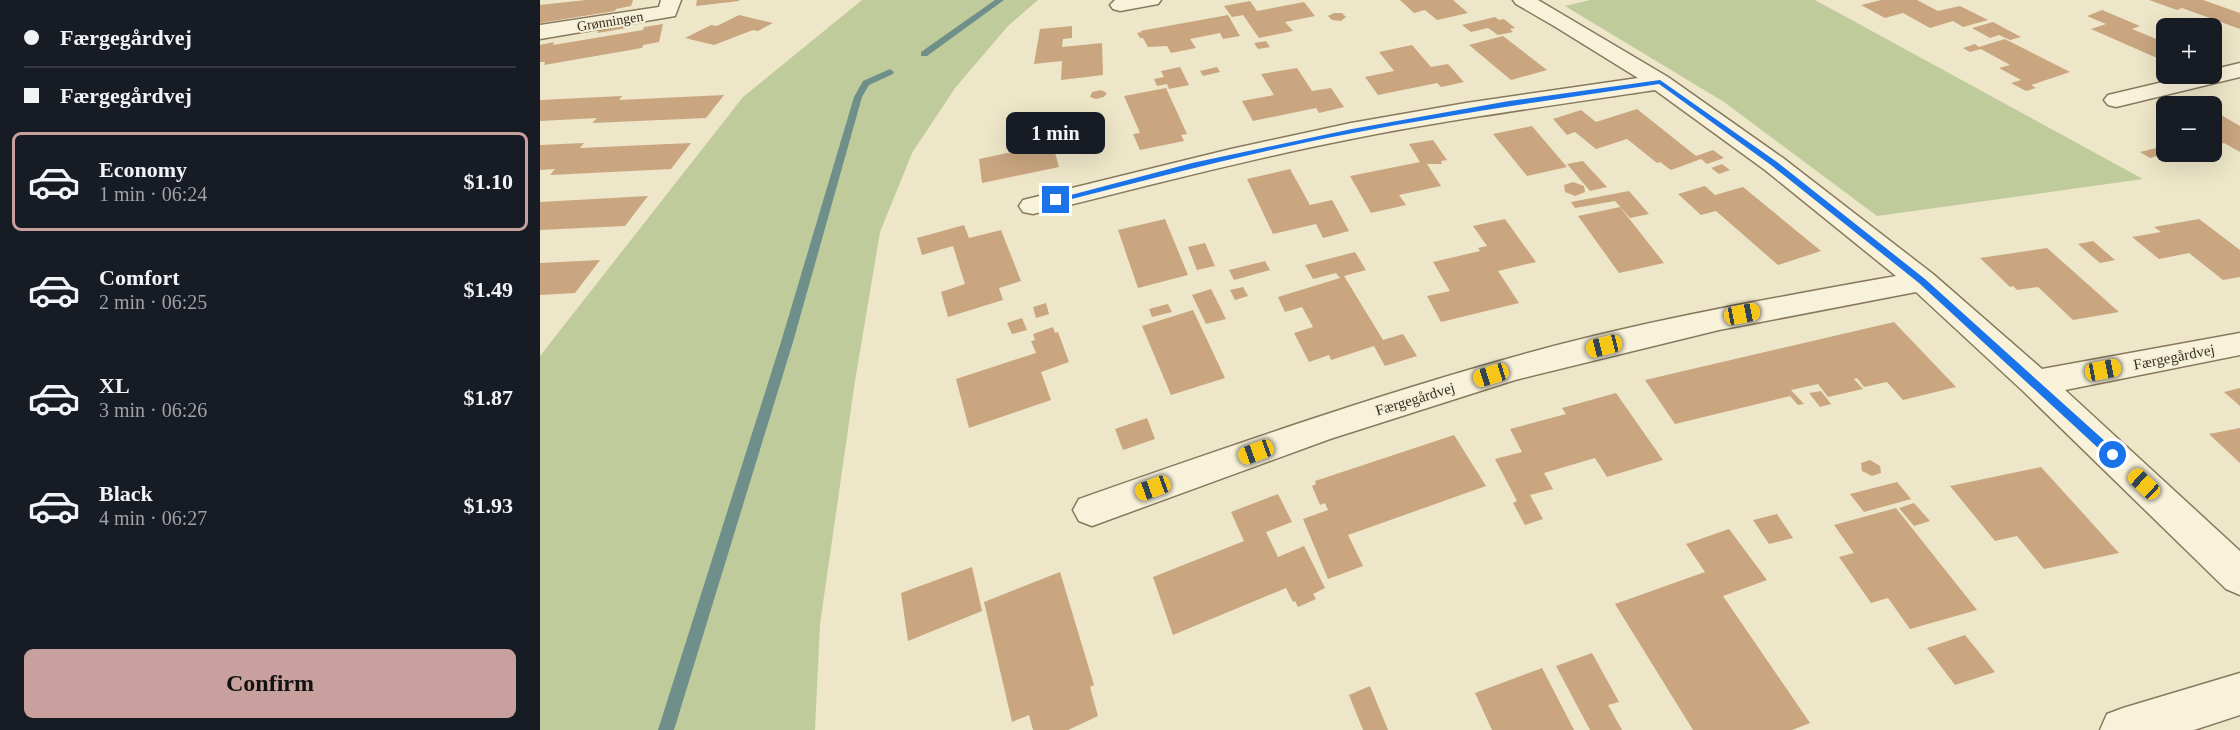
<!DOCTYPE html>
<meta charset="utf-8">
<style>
body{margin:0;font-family:Georgia,serif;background:#242831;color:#f1f3f6;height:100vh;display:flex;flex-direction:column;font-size:22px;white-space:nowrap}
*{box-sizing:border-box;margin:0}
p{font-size:20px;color:#9ea1a6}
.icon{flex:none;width:33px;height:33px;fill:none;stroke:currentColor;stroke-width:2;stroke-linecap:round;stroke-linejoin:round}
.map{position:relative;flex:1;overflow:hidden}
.side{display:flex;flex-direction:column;background:#171b24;width:540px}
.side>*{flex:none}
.hud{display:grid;align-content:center;height:132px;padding:0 24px;background:#171b24}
.tools{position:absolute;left:1616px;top:18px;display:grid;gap:12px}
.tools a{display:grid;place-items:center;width:66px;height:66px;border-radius:9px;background:#171b24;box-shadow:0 6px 24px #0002;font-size:30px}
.end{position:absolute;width:27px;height:27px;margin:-14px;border:8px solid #1a73e8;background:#fff;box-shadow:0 0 0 3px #fff}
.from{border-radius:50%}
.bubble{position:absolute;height:42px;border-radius:9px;background:#171b24;box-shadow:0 6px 24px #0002;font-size:20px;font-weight:700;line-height:42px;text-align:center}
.car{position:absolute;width:18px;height:36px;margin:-18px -9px;border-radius:8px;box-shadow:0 0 4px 2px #0007;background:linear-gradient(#f5c518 24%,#345 0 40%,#f5c518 0 76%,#345 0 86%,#f5c518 0)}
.hud b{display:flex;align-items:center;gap:21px;height:57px;font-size:22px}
.hud b+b{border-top:2px solid #363941}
.hud i{width:15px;height:15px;background:#f1f3f6}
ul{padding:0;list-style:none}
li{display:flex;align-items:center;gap:18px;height:99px;margin:0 12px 9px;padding:0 12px;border:3px solid transparent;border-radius:9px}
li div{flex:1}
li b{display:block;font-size:22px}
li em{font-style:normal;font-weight:700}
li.on{border-color:#c8a09d}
li>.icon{width:54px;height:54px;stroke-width:1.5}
.action{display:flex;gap:12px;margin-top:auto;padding:12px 24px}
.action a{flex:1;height:69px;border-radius:9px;background:#c8a09d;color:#111;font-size:24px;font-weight:700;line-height:69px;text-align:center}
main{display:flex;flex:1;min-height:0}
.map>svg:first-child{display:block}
.green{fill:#c0cb9c}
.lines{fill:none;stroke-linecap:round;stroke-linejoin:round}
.stream{fill:#6f8f8b;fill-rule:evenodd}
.building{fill:#c9a680}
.minor-casing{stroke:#88795e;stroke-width:3}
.minor{fill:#f8f2db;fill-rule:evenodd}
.route{fill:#1a73e8}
.labels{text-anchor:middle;stroke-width:4.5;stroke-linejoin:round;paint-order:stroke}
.far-street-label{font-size:14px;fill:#392f21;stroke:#f4efd7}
.street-label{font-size:15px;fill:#392f21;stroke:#f4efd7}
</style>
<main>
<section class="side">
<div class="hud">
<b><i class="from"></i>Færgegårdvej</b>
<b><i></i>Færgegårdvej</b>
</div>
<ul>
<li class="on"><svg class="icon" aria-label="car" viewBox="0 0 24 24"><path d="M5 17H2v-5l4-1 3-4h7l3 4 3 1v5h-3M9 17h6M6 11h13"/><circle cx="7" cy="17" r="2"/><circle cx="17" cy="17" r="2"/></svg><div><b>Economy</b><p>1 min · 06:24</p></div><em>$1.10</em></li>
<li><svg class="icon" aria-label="car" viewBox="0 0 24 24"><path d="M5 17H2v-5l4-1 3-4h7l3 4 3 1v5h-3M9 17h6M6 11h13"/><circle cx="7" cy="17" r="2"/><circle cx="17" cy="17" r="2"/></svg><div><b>Comfort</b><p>2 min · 06:25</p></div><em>$1.49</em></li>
<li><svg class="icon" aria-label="car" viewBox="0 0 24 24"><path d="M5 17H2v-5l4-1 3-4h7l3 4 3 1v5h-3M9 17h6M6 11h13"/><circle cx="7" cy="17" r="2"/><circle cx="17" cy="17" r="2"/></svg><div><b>XL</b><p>3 min · 06:26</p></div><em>$1.87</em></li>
<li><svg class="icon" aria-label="car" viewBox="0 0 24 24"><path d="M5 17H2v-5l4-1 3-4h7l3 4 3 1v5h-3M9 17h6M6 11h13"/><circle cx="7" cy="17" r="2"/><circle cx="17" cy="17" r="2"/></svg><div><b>Black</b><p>4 min · 06:27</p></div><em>$1.93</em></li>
</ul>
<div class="action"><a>Confirm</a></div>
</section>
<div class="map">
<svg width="1700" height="730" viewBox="0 0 1700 730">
<rect width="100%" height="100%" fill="#ede6c8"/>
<path class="green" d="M322,0H498L468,26L415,88L372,153L340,232L315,381L280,624L275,730H0V356L203,97Z
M1050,0H1275L1603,179L1337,216L1184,102L1025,6Z"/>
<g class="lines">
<path class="stream" d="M455,0H464L387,56H381V52Z
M350,69L354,72L353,74L329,85L322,97L253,342L134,730H118L241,342L314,97L323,81Z"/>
</g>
<path class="building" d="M46,0H93L91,6L76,9L75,11L0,23V5Z
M157,0H199V1L156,6Z
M860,0H913L928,13L897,20L885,10L874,13Z
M1341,0H1377L1398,11L1420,6L1448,20L1423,27L1413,21L1390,28L1363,13L1345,18L1321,5Z
M1609,0H1663L1700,13V29L1642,8L1637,10Z
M710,1L717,11L764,2L775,16L745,22L753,31L719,38L703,15L692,17L684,6Z
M1562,10L1600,26L1592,29L1626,43V55L1617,58L1551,29L1566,24L1547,16Z
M794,13H802L806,17L801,21L792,20L788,16Z
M199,15L233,23L218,31L213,30L174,45L145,38L171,25L177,26Z
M688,15L700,36L683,39L680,33L650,39L656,48L631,53L627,46L608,47L603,38H600L597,33L602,32L600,31Z
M955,17L959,20L964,19L975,28L970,29L973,32L958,35L948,28L931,32L922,25Z
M1453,22L1481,37L1470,40L1459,35L1450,38L1432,28Z
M123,24L119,42L103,45L102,48L4,65L5,62H0V45L14,42L13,45L103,30L104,27Z
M88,25L87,28L57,33L59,30Z
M532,26V38L523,39L522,47L562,43L563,75L521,80L522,61L494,64L500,29Z
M963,36L1007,70L971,80L929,45Z
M1465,39L1530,72L1491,85L1496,88L1486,91L1471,83L1481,80L1459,68L1470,65L1441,49L1430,52L1423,48L1435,44L1439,47Z
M726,41L730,47L718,49L714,43Z
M872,45L891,67L908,64L924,82L901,87L897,83L838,95L825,77L854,71L839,52Z
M640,67L649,85L629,89L627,84L617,86L614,79L624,77L621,71Z
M677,67L680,72L663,76L660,71Z
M757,68L772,91L791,88L804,107L779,113L776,108L713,121L702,101L734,95L721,74Z
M626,88L647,134L641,135L644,141L600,150L593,134L600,133L584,96Z
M561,90L567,93L564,97L556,99L550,97L552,92Z
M184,95L166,118L52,123L57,118L0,121V100L82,96L79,100Z
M1097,109L1156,156L1173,150L1184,158L1167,164L1161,159L1131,170L1120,162L1117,163L1087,139L1056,149L1035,132L1027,135L1013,119L1041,110L1056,122Z
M1681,115L1700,126V152L1684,143L1671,147V118Z
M522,122L528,143L513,146L519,167L442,183L439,159L472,152L468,132Z
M992,126L1027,167L987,176L953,134Z
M893,140L907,160L901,161L902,164H887L901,186L859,195L866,205L831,213L810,176L880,162L869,144Z
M44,143L40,148L151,143L131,169L10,175L15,169L0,170V145Z
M1620,147L1631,152L1610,158L1600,152Z
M1043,161L1067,187L1050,191L1027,164Z
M1182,164L1190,170L1179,174L1171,168Z
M750,169L770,205L792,200L809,231L783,238L776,224L733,234L707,179Z
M1033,182L1044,186L1045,192L1035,196L1025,192L1024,185Z
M1165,186L1175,195L1203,187L1281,251L1238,265L1176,211L1161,215L1138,194Z
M1089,191L1109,214L1090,218L1075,201L1035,208L1031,202Z
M108,196L85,226L0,230V202Z
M1080,207L1124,263L1079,273L1038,216Z
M625,219L648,275L598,288L578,230Z
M965,219L996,262L958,271L979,303L901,322L887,296L910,291L893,262L940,251L938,248L947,246L933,226Z
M1659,219L1700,250V277L1683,280L1649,253L1619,259L1592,237L1621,232L1614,227Z
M424,225L429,238L461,230L481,281L459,288L463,300L408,317L401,292L425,284L413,246L382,255L377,238Z
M1553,241L1575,260L1560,263L1538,244Z
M665,243L675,266L657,270L648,247Z
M1507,248L1579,312L1533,320L1498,287L1477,290L1473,286L1470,287L1440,258Z
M815,252L826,270L804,276L843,340L863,334L877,356L845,366L834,346L791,360L789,355L769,362L754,333L773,327L762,307L745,312L738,297L800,278L796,273L773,279L765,265Z
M60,260L35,293L0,295V263Z
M725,261L730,270L694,280L689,270Z
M703,287L708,296L695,300L690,290Z
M671,289L686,319L666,324L652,295Z
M506,303L509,314L496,318L493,307Z
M628,304L632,312L612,317L609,309Z
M653,310L685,378L631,395L602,326Z
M482,318L487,330L472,334L467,323Z
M1354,322L1416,387L1363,400L1347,382L1324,387L1317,378L1314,379L1323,389L1288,397L1278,384L1251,390L1264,404L1258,405L1250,396L1135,424L1105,380Z
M513,327L515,333L518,332L529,362L501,372L511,400L429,428L416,379L496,353L491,341L495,340L493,334Z
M1700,388V406L1684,392Z
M1281,391L1291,404L1280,407L1269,393Z
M1076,393L1123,460L1067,477L1055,458L1004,473L1013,489L990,495L1003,519L985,525L973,503L977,501L955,459L982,452L970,429L1026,414L1022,408Z
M607,418L615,439L583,450L575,429Z
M1700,428V463L1669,434Z
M914,435L946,486L808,535L823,566L788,579L763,519L788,510L785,503L780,505L772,486L776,484L775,481Z
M1330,460L1340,466L1341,473L1332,476L1322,471L1321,463Z
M1501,467L1579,553L1504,569L1477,536L1455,541L1410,486Z
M1357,482L1371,499L1324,512L1310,494Z
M738,494L752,522L726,532L738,557L764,546L785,588L773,594L776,599L758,607L755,601L753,602L746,588L633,635L613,577L704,541L691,512Z
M1374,503L1390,521L1374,526L1359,508Z
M1356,508L1437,610L1370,629L1348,598L1331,603L1299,557L1314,553L1294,525Z
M1237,514L1253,538L1229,544L1213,520Z
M1189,529L1227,580L1183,596L1270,723L1252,730H1153L1075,604L1165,572L1146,544Z
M432,567L442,611L368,641L361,593Z
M520,572L554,685L550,687L558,716L528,730H493L489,715L472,722L444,602Z
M1425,635L1455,672L1415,685L1387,648Z
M1052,653L1079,702L1068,705L1082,730H1050L1016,666Z
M1002,668L1034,730H952L935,693Z
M830,686L848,730H823L809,695Z"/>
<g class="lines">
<g class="minor-casing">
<path id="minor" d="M121,0H141L135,16L0,39V25L119,7Z
M575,0H621L618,4L580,11L573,9L570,5Z
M973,0H998L1128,77L1243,158L1393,274L1502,369L1700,333V355L1525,390L1700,551V595L1686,589L1484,392L1376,292L1179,330L975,380L790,439L552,526L539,521L533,510L539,499C682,449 824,399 970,358C1096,322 1228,299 1356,276L1225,170L1115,90C1014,105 912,119 811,139C704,160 599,188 493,214L483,212L479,206L483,200L691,149L811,123L926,103L1098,78L1014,26L976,4Z
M1700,63V77L1576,107L1568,105L1564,100L1568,95L1657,74H1671V70Z
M1700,673V715L1654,730H1560L1567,714L1583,708Z"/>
</g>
<use href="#minor" class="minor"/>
</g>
<path class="route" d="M1120,80L1237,162L1385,279L1577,452V458H1569L1379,283L1231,165L1119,84C1016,99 914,114 813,133C713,152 615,178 516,203L512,200L652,163L812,129L969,101Z"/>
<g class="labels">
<g class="far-street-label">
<text transform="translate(70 21) rotate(-9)" y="5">Grønningen</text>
</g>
<g class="street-label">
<text transform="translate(1634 357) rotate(-11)" y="5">Færgegårdvej</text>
<text transform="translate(875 399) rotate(-17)" y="5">Færgegårdvej</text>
</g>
</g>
</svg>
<div class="tools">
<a>+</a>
<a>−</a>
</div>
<i class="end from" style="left:1573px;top:455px"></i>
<i class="end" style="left:516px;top:200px"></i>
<div class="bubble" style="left:466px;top:112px;width:99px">1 min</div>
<i class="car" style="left:1202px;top:314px;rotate:79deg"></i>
<i class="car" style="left:1064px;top:346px;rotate:256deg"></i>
<i class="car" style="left:1563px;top:370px;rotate:79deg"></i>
<i class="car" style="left:951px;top:375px;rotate:253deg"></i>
<i class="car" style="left:716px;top:452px;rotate:250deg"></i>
<i class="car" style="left:1604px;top:484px;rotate:313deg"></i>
<i class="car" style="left:613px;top:488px;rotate:250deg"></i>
</div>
</main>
